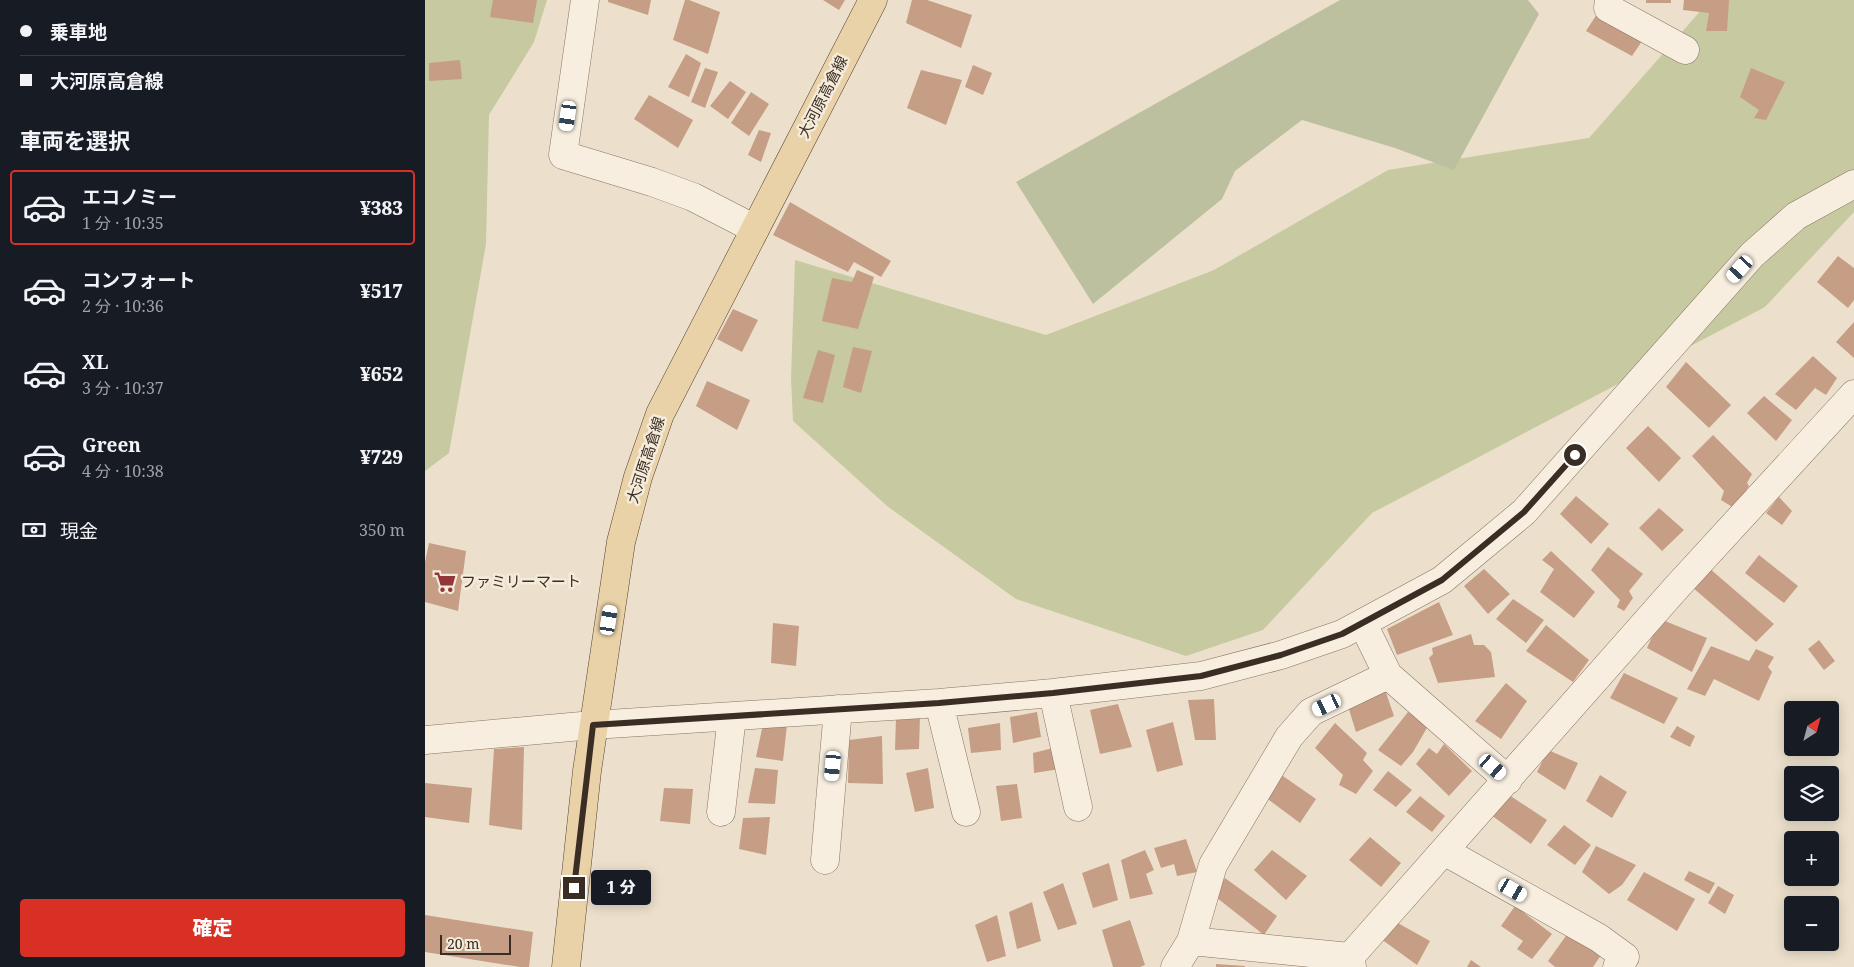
<!DOCTYPE html>
<html lang="ja">
<meta charset="utf-8">
<style>
body{margin:0;font-family:"Noto Serif","Noto Sans JP",serif;background:#242831;color:#f1f3f6;height:100vh;display:flex;flex-direction:column;font-size:19px;white-space:nowrap}
*{box-sizing:border-box;margin:0}
p{font-size:16px;color:#9ea1a6}
.icon{flex:none;width:28px;height:28px;fill:none;stroke:currentColor;stroke-width:2;stroke-linecap:round;stroke-linejoin:round}
.map{position:relative;flex:1;overflow:hidden}
.details{display:flex;flex-direction:column;background:#171b24;width:425px}
.details>*{flex:none}
.banner{display:grid;align-content:center;height:110px;padding:0 20px;background:#171b24}
.needle{width:32px;rotate:36deg}
.tools{position:absolute;left:1359px;top:701px;display:grid;gap:10px}
.tools a{display:grid;place-items:center;width:55px;height:55px;border-radius:5px;background:#171b24;box-shadow:0 2px 12px #0003;font-size:25px}
.scale{position:absolute;left:15px;bottom:12px;width:71px;box-sizing:border-box;padding-left:5px;border:2px solid #3a2d23;border-top:0;font-size:14px;line-height:18px;white-space:nowrap;color:#3a2d23;-webkit-text-stroke:4px #f4ebdb;paint-order:stroke}
.end{position:absolute;width:22px;height:22px;margin:-11px;border:6px solid #3a2d23;background:#fff;box-shadow:0 0 0 2px #fff}
.from{border-radius:50%}
.bubble{position:absolute;height:35px;border-radius:5px;background:#171b24;box-shadow:0 2px 12px #0003;font-size:16px;font-weight:800;line-height:35px;text-align:center}
.car{position:absolute;width:15px;height:30px;margin:-15px -8px;border-radius:6px;box-shadow:0 0 4px 1px #0007;background:linear-gradient(#fff 24%,#345 0 40%,#fff 0 76%,#345 0 86%,#fff 0)}
.banner b{display:flex;align-items:center;gap:18px;height:48px;font-size:19px}
.banner b+b{border-top:1px solid #363941}
.banner i{width:12px;height:12px;background:#f1f3f6}
ul{padding:0;list-style:none}
li{display:flex;align-items:center;gap:15px;height:75px;margin:0 10px 8px;padding:0 10px;border:2px solid transparent;border-radius:5px}
li div{flex:1}
li b{display:block;font-size:19px}
li em{font-style:normal;font-weight:800}
li.active{border-color:#d93025}
li>.icon{width:45px;height:45px;stroke-width:1.5}
h2{padding:0 20px;font-size:22px;line-height:60px}
.pay{display:flex;align-items:center;gap:12px;height:55px;padding:0 20px;font-size:19px}
.pay p{margin-inline-start:auto}
.action{display:flex;gap:10px;margin-top:auto;padding:10px 20px}
.action a{flex:1;height:58px;border-radius:5px;background:#d93025;color:#fff;font-size:20px;font-weight:800;line-height:58px;text-align:center}
main{display:flex;flex:1;min-height:0}
.map>svg:first-child{display:block}
.green{fill:#c7c9a0}
.cemetery{fill:#bdc09e}
.building{fill:#c69d85}
.lines{fill:none;stroke-linecap:round;stroke-linejoin:round}
.minor-casing{stroke:#887361;stroke-width:29}
.major-casing{stroke:#564234;stroke-width:29}
.minor{stroke:#f7eedf;stroke-width:28}
.major{stroke:#ead2a8;stroke-width:28}
.route{stroke:#3a2d23;stroke-width:6}
.labels{text-anchor:middle;stroke-width:5;stroke-linejoin:round;paint-order:stroke}
.street-label{font-size:15px;fill:#3a2d23;stroke:#f4ebdb}
.poi-label{font-size:15px;fill:#3a2d23;stroke:#f4ebdb;text-anchor:start}
</style>
<main>
<section class="details">
<div class="banner">
<b><i class="from"></i>乗車地</b>
<b><i></i>大河原高倉線</b>
</div>
<h2>車両を選択</h2>
<ul>
<li class="active"><svg class="icon" aria-label="car" viewBox="0 0 24 24"><path d="M5 17H2v-5l4-1 3-4h7l3 4 3 1v5h-3M9 17h6M6 11h13"/><circle cx="7" cy="17" r="2"/><circle cx="17" cy="17" r="2"/></svg><div><b>エコノミー</b><p>1 分 · 10:35</p></div><em>¥383</em></li>
<li><svg class="icon" aria-label="car" viewBox="0 0 24 24"><path d="M5 17H2v-5l4-1 3-4h7l3 4 3 1v5h-3M9 17h6M6 11h13"/><circle cx="7" cy="17" r="2"/><circle cx="17" cy="17" r="2"/></svg><div><b>コンフォート</b><p>2 分 · 10:36</p></div><em>¥517</em></li>
<li><svg class="icon" aria-label="car" viewBox="0 0 24 24"><path d="M5 17H2v-5l4-1 3-4h7l3 4 3 1v5h-3M9 17h6M6 11h13"/><circle cx="7" cy="17" r="2"/><circle cx="17" cy="17" r="2"/></svg><div><b>XL</b><p>3 分 · 10:37</p></div><em>¥652</em></li>
<li><svg class="icon" aria-label="car" viewBox="0 0 24 24"><path d="M5 17H2v-5l4-1 3-4h7l3 4 3 1v5h-3M9 17h6M6 11h13"/><circle cx="7" cy="17" r="2"/><circle cx="17" cy="17" r="2"/></svg><div><b>Green</b><p>4 分 · 10:38</p></div><em>¥729</em></li>
</ul>
<div class="pay"><svg class="icon" aria-label="cash" viewBox="0 0 24 24"><path d="M3 7h18v10H3z"/><circle cx="12" cy="12" r="2"/></svg>現金<p>350 m</p></div>
<div class="action"><a>確定</a></div>
</section>
<div class="map">
<svg width="1429" height="967" viewBox="0 0 1429 967">
<rect width="100%" height="100%" fill="#ece0cc"/>
<path class="green" d="M0,0H122L109,42L64,115L61,244L24,453L0,471Z
M1285,0H1429V212L1340,307L947,513L838,630L761,656L591,599L462,506L368,421L366,379L370,260L621,335L789,270L963,170L1164,138Z"/>
<path class="cemetery" d="M915,0H1103L1114,14L1029,170L970,148L877,120L810,171L797,199L668,304L591,182Z"/>
<path class="building" d="M68,0H112L108,23L65,17Z
M183,0H226L223,15L183,2Z
M260,0H264L295,12L283,54L248,40Z
M398,0H420L414,10Z
M487,0H502L547,15L536,48L481,23Z
M1221,0H1246V3H1221Z
M1259,0H1304L1302,31H1281L1284,13L1258,10Z
M1174,11L1221,35L1207,56L1161,31Z
M261,54L276,63L264,97L243,87Z
M35,60L37,79L4,81V63Z
M548,65L567,73L558,95L540,87Z
M280,68L293,72L280,108L266,102Z
M1326,68L1360,82L1341,120L1329,118L1334,110L1315,97Z
M496,70L537,80L521,125L482,108Z
M305,81L321,92L303,119L285,106Z
M326,92L344,104L324,136L306,123Z
M224,95L268,120L253,148L209,119Z
M334,130L346,133L336,162L323,155Z
M365,202L466,261L456,277L429,262L423,272L348,235Z
M1413,256L1429,268V300L1423,308L1392,282Z
M432,270L449,277L433,329L397,321L407,278L427,282Z
M308,309L333,320L317,352L292,339Z
M1429,322V358L1411,342Z
M428,347L447,351L436,393L418,387Z
M393,350L410,355L398,403L378,398Z
M1388,356L1412,378L1401,395L1390,388L1371,410L1350,394Z
M1261,362L1306,405L1284,428L1241,387Z
M282,381L325,400L312,430L271,406Z
M1339,396L1367,420L1351,441L1322,413Z
M1223,426L1256,458L1234,482L1201,448Z
M1288,435L1327,474L1322,483L1324,486L1309,508L1296,500L1299,491L1267,456Z
M1151,496L1184,524L1166,544L1135,514Z
M1354,497L1367,511L1357,525L1341,513Z
M1234,508L1259,530L1237,551L1214,528Z
M4,543L41,551L33,611L0,602V562Z
M1183,547L1218,574L1204,591L1208,598L1199,611L1192,607L1195,600L1166,570Z
M1126,551L1170,592L1149,618L1115,592L1129,569L1117,560Z
M1334,555L1373,586L1359,603L1320,573Z
M1284,568L1349,624L1331,642L1267,587Z
M1059,569L1085,594L1063,614L1039,586Z
M1088,599L1119,620L1101,643L1071,619Z
M1014,602L1028,635L972,655L962,629Z
M1235,619L1282,638L1267,672L1222,648Z
M348,623L374,626L371,666L346,663Z
M1121,625L1164,660L1148,682L1101,651Z
M1046,634L1049,645H1059L1066,652L1070,677L1013,683L1004,658L1008,654L1007,648Z
M1394,640L1410,661L1399,670L1383,649Z
M1286,646L1324,661L1331,649L1349,657L1343,667L1347,672L1334,701L1289,679L1280,696L1262,689Z
M1199,673L1253,698L1239,724L1185,698Z
M1081,683L1102,701L1076,739L1050,721Z
M959,687L969,716L931,732L921,700Z
M789,699L791,740H770L763,700Z
M693,704L707,747L675,754L665,710Z
M612,712L616,737L588,743L585,717Z
M983,712L1003,726L988,752L976,766L953,750Z
M495,716L494,749L470,750L471,717Z
M748,722L758,765L732,772L721,730Z
M575,723L576,750L546,753L543,728Z
M910,723L942,753L938,760L948,771L931,794L914,785L918,775L890,748Z
M338,724L362,725L358,761L331,757Z
M1252,726L1270,736L1265,747L1245,737Z
M457,736L458,784L423,783L424,740Z
M1019,744L1047,771L1024,796L991,764L1004,748L1012,754Z
M99,747L97,830L64,825L69,749Z
M632,747L635,769L609,773L608,753Z
M1123,750L1153,763L1140,790L1112,772Z
M330,768L353,770L350,804L323,803Z
M503,768L509,808L490,812L481,773Z
M963,771L987,790L971,807L948,790Z
M855,774L891,799L875,823L840,797Z
M1175,775L1202,792L1187,818L1161,801Z
M0,783L47,788L44,823L0,817Z
M592,784L597,818L576,821L571,786Z
M239,788L268,789L265,824L235,821Z
M1084,795L1122,820L1106,844L1066,815Z
M995,796L1020,816L1007,832L981,812Z
M345,817L341,855L314,849L318,818Z
M1139,825L1166,845L1150,865L1122,845Z
M945,837L976,863L956,887L924,860Z
M761,839L772,872L752,876L749,864L736,868L729,848Z
M1171,846L1211,865L1197,885L1184,894L1157,872Z
M720,850L729,870L721,874L728,894L705,899L696,860Z
M847,850L882,876L861,900L829,870Z
M684,863L693,900L668,908L657,873Z
M1264,871L1290,883L1284,894L1259,880Z
M1219,872L1270,899L1252,931L1202,900Z
M800,878L852,916L839,935L787,894Z
M638,883L652,924L633,930L618,892Z
M1293,886L1309,895L1300,914L1283,903Z
M607,902L616,941L592,949L584,912Z
M1090,906L1127,934L1107,959L1092,949L1098,941L1076,926Z
M0,915L108,932L104,967H95L0,952Z
M572,915L581,956L562,962L550,925Z
M705,920L720,965L715,967H688L677,930Z
M971,922L1005,941L992,965L956,939Z
M1143,933L1176,955L1168,967H1130L1123,961Z
M1046,960L1056,967H1042Z
M791,964L820,966V967H791Z"/>
<g class="lines">
<g class="minor-casing">
<path id="minor" d="M160,0L138,155L227,182L268,197L330,229
M1184,0L1183,8L1260,50
M938,624L963,675L1083,780
M628,693L653,807
M514,703L541,812
M0,740L168,725L514,703L628,693L776,676L856,655L917,634L1017,580L1099,512L1327,255L1371,216L1429,184
M296,812L307,716
M1019,851L1174,938L1200,957L1192,967
M400,860L413,709
M766,941L788,865L864,737L886,712L963,675
M750,967L766,941L925,957
M927,967L925,957L1251,588L1429,394"/>
</g>
<g class="major-casing">
<path id="major" d="M141,967L162,771L196,542L213,477L235,414L448,0"/>
</g>
<use href="#minor" class="minor"/>
<use href="#major" class="major"/>
</g>
<g class="lines">
<path class="route" d="M149,888L168,725L514,703L628,693L776,676L856,655L917,634L1017,580L1099,512L1150,455"/>
</g>
<defs>
<g id="supermarket-bare" transform="scale(1.725)"><path d="M-6-5.5h2.5l.6 2H6L4.5 2H-2.5L-4.4-4H-6ZM-1.5 3.2a1.3 1.3 0 1 0 .1 0ZM3 3.2a1.3 1.3 0 1 0 .1 0Z" fill="#92363c" stroke="#f4ebdb" stroke-width="2.5" paint-order="stroke"/></g>
</defs>
<g fill-rule="evenodd">
<use href="#supermarket-bare" x="20" y="582"/>
</g>
<g class="labels">
<g class="street-label">
<text transform="translate(398 97) rotate(-63)" y="5">大河原高倉線</text>
<text transform="translate(221 460) rotate(-72)" y="5">大河原高倉線</text>
</g>
<g class="poi-label">
<text x="36" y="587">ファミリーマート</text>
</g>
</g>
</svg>
<div class="tools">
<a><svg class="needle" viewBox="-14 -14 28 28"><path d="M0-13l5 13h-10z" fill="#e53935"/><path d="M0 13l5-13h-10z" fill="#9ea1a6"/></svg></a>
<a><svg class="icon" aria-label="layers" viewBox="0 0 24 24"><path d="M12 4l9 5-9 5-9-5zM3 14l9 5 9-5"/></svg></a>
<a>+</a>
<a>−</a>
</div>
<div class="scale">20 m</div>
<i class="end from" style="left:1150px;top:455px"></i>
<i class="end" style="left:149px;top:888px"></i>
<div class="bubble" style="left:166px;top:870px;width:60px">1 分</div>
<i class="car" style="left:143px;top:116px;rotate:188deg"></i>
<i class="car" style="left:1315px;top:269px;rotate:222deg"></i>
<i class="car" style="left:184px;top:620px;rotate:9deg"></i>
<i class="car" style="left:902px;top:705px;rotate:244deg"></i>
<i class="car" style="left:408px;top:766px;rotate:185deg"></i>
<i class="car" style="left:1068px;top:767px;rotate:131deg"></i>
<i class="car" style="left:1088px;top:890px;rotate:120deg"></i>
</div>
</main>
